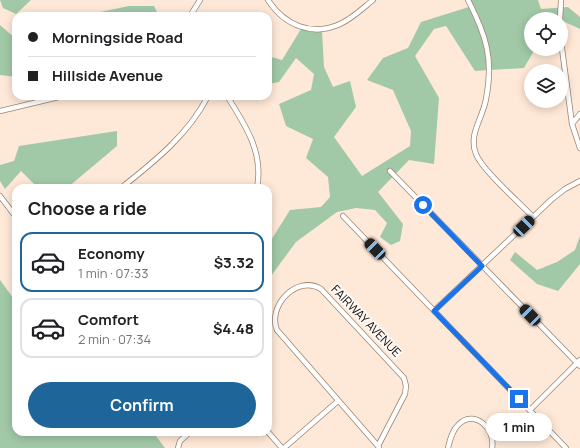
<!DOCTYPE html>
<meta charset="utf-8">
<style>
body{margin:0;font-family:Manrope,sans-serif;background:#f6f6f6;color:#202124;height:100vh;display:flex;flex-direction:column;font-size:15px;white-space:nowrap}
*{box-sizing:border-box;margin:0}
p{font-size:13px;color:#757577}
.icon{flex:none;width:22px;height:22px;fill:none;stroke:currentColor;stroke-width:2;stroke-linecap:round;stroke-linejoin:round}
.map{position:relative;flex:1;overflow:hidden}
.drawer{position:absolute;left:12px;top:184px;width:260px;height:252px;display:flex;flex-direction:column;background:#fff;border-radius:12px;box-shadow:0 2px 10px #0003}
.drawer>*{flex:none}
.top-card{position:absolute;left:12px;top:12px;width:260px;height:88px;border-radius:12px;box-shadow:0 2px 10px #0003;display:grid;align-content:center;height:88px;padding:0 16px;background:#fff}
.controls{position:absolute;left:524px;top:12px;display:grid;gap:8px}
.controls a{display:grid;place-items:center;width:44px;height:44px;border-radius:50%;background:#fff;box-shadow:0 2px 10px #0003;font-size:20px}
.end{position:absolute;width:18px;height:18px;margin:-9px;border:5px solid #1a73e8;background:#fff;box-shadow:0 0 0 2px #fff}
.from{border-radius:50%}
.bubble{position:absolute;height:28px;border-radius:14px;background:#fff;box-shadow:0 2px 10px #0003;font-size:13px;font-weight:700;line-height:28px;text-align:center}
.car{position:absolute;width:12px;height:24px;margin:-12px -6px;border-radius:5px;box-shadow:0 0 3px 1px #0007;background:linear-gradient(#222 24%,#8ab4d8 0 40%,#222 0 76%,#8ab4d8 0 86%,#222 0)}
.top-card b{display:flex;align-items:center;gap:14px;height:38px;font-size:15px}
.top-card b+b{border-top:1px solid #e0e0e0}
.top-card i{width:10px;height:10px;background:#202124}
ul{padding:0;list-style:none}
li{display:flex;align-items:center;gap:12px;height:60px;margin:0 8px 6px;padding:0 8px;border:2px solid #e0e0e0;border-radius:12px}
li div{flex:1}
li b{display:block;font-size:15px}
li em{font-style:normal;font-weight:700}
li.on{border-color:#1e669a}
li>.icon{width:36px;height:36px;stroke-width:1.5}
h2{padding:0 16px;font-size:18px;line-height:48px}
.action{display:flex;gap:8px;margin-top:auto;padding:8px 16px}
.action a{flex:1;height:46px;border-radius:24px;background:#1e669a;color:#fff;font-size:16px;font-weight:700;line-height:46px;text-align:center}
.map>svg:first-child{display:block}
.green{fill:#a2c9a7}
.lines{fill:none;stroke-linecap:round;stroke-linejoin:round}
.minor-casing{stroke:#9c8470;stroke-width:6}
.minor{stroke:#fff;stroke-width:4.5}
.route{stroke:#1a73e8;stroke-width:5}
.labels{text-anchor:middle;stroke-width:4;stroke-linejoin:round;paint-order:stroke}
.street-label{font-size:12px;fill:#140c05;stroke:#fff9f5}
</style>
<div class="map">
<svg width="580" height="448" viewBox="0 0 580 448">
<rect width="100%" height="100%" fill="#fee8d7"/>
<path class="green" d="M0,0H31L16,14L3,8Z
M469,0H538L541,9L568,7L580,17V29L554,17L552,19H531V49H535L524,68L475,71L446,26L434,29L415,56L439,98L434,164L409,160L378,192L403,224L400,241L391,245L380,237L387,223L375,210L356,208L337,212L296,242L268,280V245L290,210L321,207L330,197L328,177L306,158L313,139L286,126L279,104L311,90L314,74L296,58L279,82L268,84V56L282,60L301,29L322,31L324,67L333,87L350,81L356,107L334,137L362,176L410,146L411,131L393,90L367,80L383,58L408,48L421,22L472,6Z
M129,6H154L159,16H81Z
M0,25L16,39V77L0,75Z
M117,131V146L67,188H38L21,171L5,189L0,181V165L14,161L19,146Z
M580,236V264L558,291L537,284L510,260L515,252L537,270L557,262L575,250Z
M0,280L16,302V432H153L165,448H0Z"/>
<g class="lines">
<g class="minor-casing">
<path id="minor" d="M268,0C284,25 312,37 340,24C353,18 363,8 373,0
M468,0C486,35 494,59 486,99C483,118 468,134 476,154C482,170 520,203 533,217
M190,16L200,0
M560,19L561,0
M561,41L572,124L580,148
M227,96C245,125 264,152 257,188
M0,111L63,96
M572,124L580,114
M390,171L580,366
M121,188C154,162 189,134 208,96
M0,196L16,217
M343,216L566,448
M434,311L551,200L565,189L580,181
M530,410L580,360
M268,432L282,448
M378,446L405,394L406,386L404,378L321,289C297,274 267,306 277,330L378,446L379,448
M178,448L180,441L190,432
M284,448L338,401
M448,448C450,440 452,431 458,425C474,408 496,429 492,448"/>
</g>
<use href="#minor" class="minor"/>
</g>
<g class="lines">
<path class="route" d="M423,205L482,266L434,311L519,399"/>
</g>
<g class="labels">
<g class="street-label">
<text transform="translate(366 321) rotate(46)" y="4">FAIRWAY AVENUE</text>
</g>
</g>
</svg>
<div class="controls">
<a><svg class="icon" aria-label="locate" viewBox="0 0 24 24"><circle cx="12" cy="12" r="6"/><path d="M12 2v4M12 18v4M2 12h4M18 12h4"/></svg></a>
<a><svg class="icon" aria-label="layers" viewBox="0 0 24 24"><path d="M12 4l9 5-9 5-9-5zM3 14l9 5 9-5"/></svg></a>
</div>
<i class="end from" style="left:423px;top:205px"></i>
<i class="end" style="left:519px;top:399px"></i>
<div class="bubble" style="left:486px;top:413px;width:66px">1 min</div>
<i class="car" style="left:524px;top:226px;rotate:46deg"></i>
<i class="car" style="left:375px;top:249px;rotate:316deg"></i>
<i class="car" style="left:530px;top:315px;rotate:316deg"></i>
<div class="top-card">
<b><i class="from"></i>Morningside Road</b>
<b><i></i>Hillside Avenue</b>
</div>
<section class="drawer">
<h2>Choose a ride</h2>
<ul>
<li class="on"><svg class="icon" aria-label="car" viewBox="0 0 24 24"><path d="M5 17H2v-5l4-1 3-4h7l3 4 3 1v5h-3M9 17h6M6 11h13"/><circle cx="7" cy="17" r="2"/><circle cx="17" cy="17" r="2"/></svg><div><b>Economy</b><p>1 min · 07:33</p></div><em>$3.32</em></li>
<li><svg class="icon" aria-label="car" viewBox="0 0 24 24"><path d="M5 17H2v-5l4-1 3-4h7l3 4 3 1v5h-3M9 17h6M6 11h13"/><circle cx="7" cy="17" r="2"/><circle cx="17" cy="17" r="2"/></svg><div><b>Comfort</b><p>2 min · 07:34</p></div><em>$4.48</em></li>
</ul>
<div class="action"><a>Confirm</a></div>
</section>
</div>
